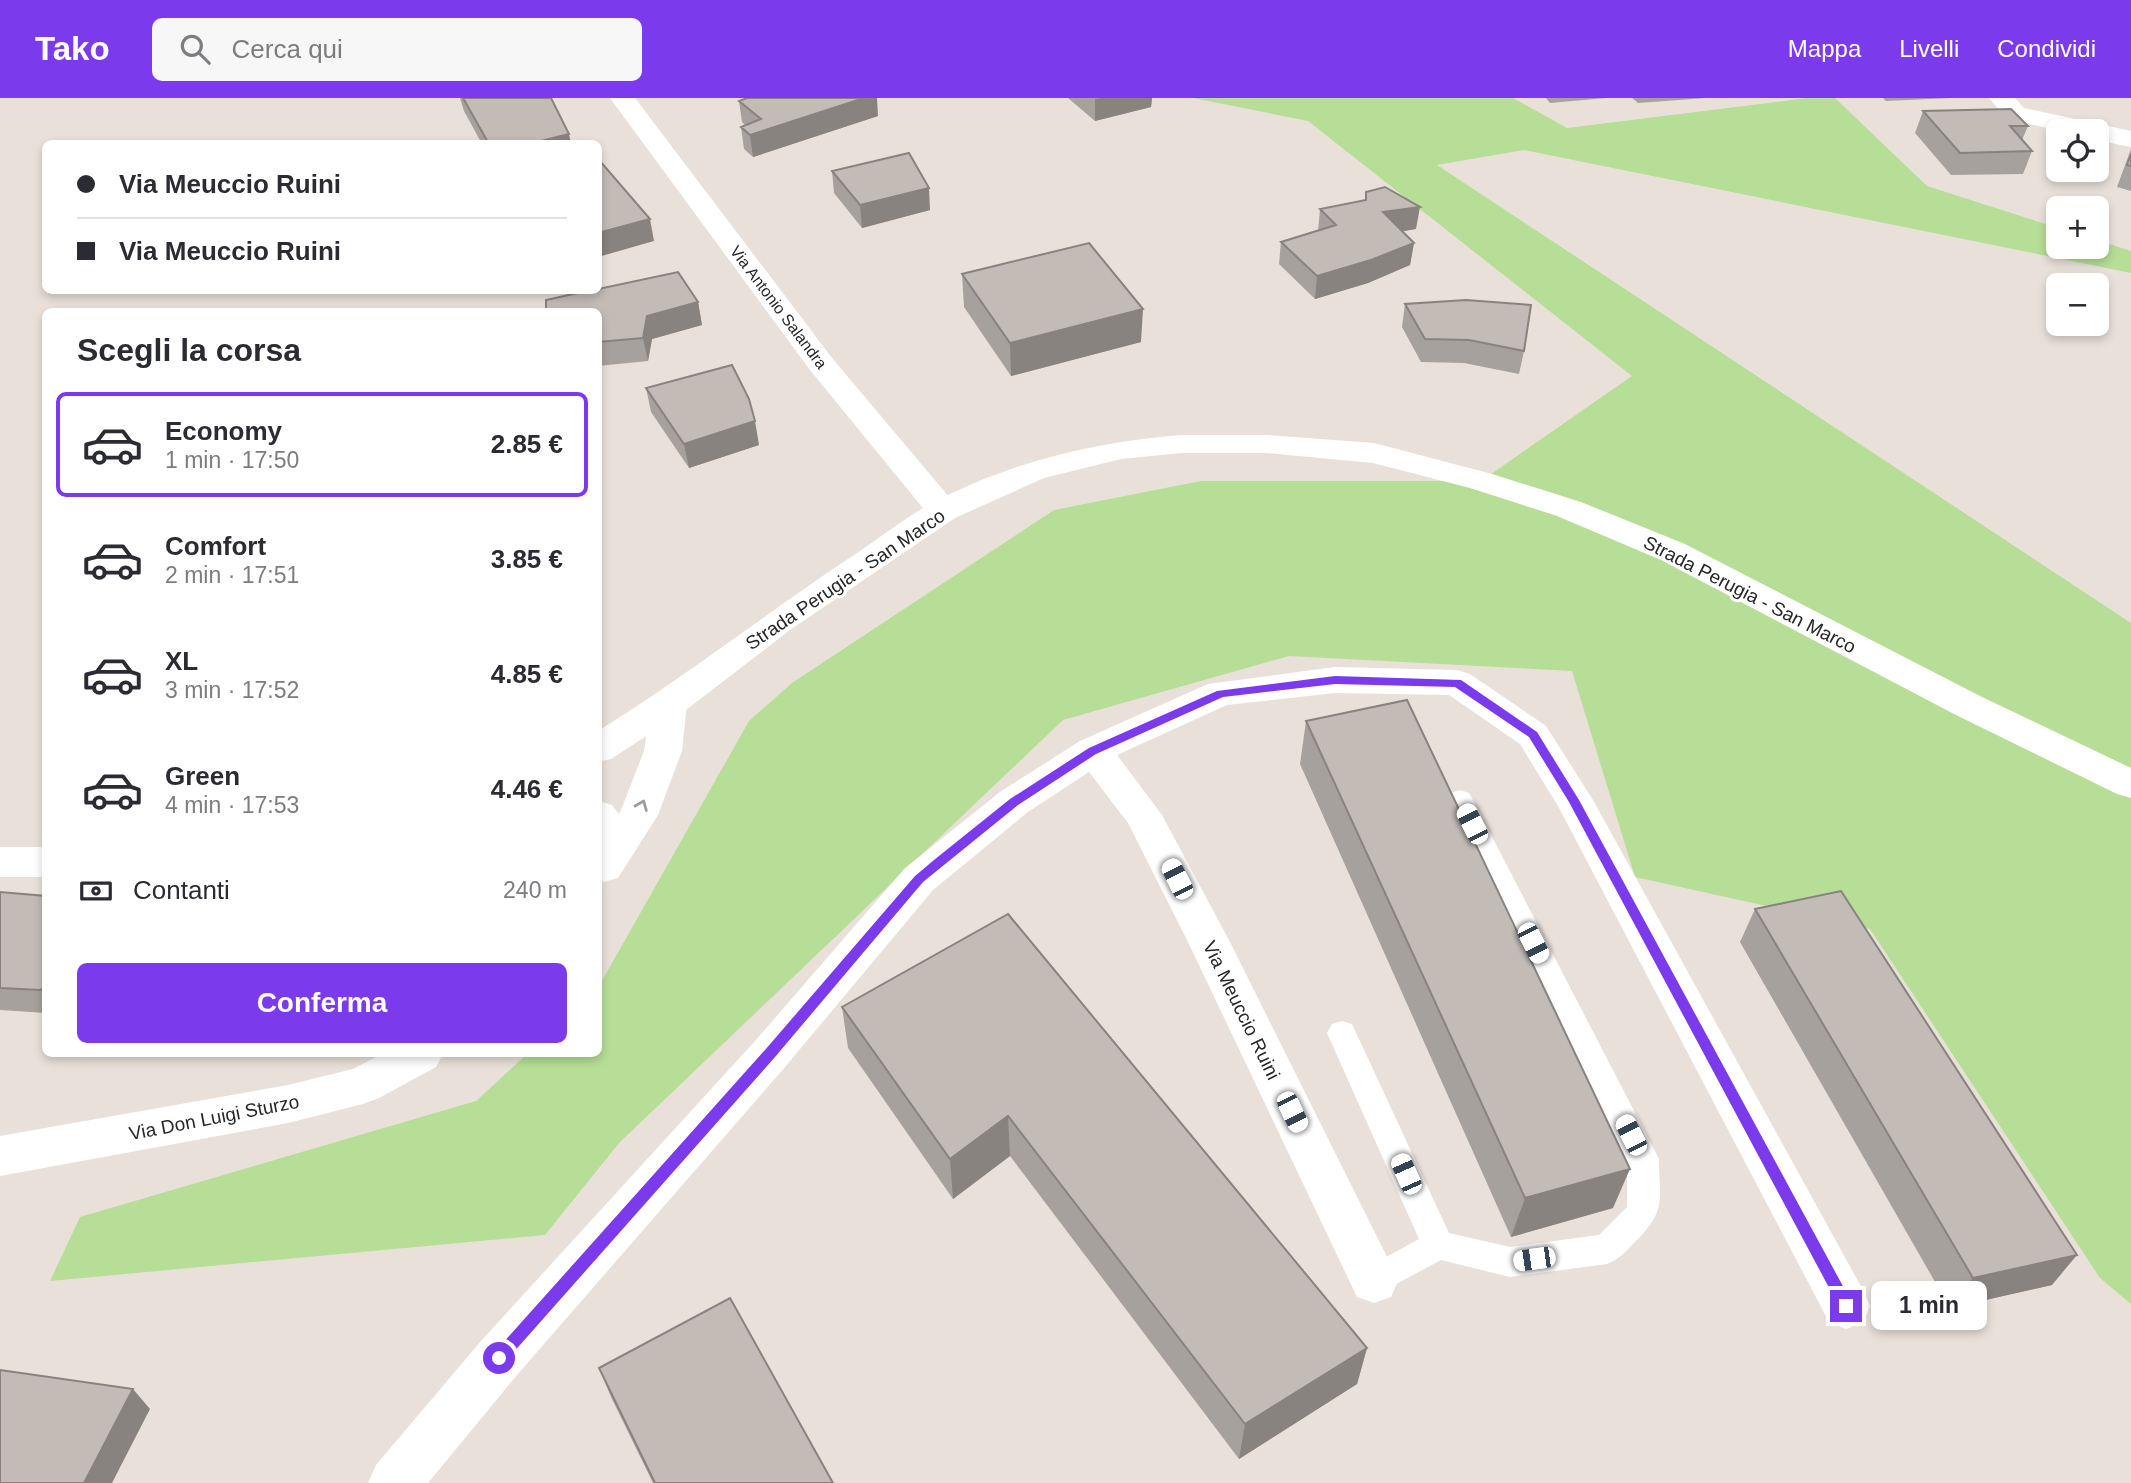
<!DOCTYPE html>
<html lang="it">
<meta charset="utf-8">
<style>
body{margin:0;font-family:Helvetica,sans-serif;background:#f7f7f7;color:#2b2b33;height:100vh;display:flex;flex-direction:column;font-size:26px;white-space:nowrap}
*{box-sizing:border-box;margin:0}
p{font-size:23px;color:#7c7c81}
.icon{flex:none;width:38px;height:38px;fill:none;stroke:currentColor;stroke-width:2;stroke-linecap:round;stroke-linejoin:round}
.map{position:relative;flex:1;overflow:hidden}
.details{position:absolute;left:42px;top:210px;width:560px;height:749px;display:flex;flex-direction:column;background:#fff;border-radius:10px;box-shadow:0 4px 10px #0003}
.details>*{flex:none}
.hud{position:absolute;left:42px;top:42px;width:560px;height:154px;border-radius:10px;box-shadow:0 4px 10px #0003;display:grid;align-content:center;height:154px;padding:0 35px;background:#fff}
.fabs{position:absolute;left:2046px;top:21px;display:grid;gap:14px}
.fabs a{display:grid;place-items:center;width:63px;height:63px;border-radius:10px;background:#fff;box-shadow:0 4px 10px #0003;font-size:35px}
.end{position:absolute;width:32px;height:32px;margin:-16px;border:9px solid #7c3aed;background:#fff;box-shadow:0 0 0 4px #fff}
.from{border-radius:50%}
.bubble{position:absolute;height:49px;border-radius:10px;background:#fff;box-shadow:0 4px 10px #0003;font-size:23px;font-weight:600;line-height:49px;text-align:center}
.car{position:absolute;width:21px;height:42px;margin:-21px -10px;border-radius:9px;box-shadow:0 0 5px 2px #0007;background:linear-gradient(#fff 24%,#345 0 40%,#fff 0 76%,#345 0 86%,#fff 0)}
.hud b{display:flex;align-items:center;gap:24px;height:66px;font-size:26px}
.hud b+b{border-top:2px solid #e1e1e2}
.hud i{width:18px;height:18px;background:#2b2b33}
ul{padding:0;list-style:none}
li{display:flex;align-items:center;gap:21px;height:105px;margin:0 14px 10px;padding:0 21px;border:4px solid transparent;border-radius:10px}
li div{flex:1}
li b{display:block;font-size:26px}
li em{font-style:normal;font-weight:600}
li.on{border-color:#7c3aed}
li>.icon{width:63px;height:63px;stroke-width:1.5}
h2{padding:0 35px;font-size:32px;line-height:84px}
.pay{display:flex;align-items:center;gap:18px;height:77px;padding:0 35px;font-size:26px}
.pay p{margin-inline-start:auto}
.button{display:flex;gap:14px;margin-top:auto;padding:14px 35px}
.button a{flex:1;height:80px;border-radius:10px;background:#7c3aed;color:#fff;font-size:28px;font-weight:600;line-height:80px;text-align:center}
header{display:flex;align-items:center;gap:42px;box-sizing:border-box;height:98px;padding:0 35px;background:#7c3aed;color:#fff}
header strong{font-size:33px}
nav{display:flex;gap:38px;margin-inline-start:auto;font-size:24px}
.search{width:490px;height:63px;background:#f7f7f7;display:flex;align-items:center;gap:18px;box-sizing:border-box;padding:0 24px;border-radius:10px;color:#7c7c81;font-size:26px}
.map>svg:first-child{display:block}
.green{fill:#b6de97}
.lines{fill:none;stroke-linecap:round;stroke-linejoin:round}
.service{fill:#fff;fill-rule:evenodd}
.minor{fill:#fff;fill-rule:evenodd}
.tertiary{fill:#fff;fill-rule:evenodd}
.secondary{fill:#fff;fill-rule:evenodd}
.wall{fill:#a7a19d}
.shaded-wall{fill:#88837f}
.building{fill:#c2bbb6;stroke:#88837f;stroke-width:2}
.oneway{stroke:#9e9e9e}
.route{fill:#7c3aed}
.labels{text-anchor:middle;stroke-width:6;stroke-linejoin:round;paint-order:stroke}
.far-street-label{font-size:16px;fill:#272727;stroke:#fff}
.street-label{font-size:19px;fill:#272727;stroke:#fff}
</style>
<header>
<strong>Tako</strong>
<div class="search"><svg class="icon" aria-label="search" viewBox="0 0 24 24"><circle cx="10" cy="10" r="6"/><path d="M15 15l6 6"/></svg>Cerca qui</div>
<nav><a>Mappa</a><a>Livelli</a><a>Condividi</a></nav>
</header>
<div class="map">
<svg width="2131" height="1385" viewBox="0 0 2131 1385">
<rect width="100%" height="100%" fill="#e9e1d9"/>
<path class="green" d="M1193,0H1513L1567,30L1807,0H1835L1927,88L2058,130V149H2096L2097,142L2131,153V175L1524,52L1437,67L2131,525V1206L2100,1180L1870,831L1635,779L1572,573L1289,558L1063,622L619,1045L545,1137L50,1183L80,1119L476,1003L527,956H598L599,888L749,623L792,585L1054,412L1201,383H1481L1632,278L1308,23Z"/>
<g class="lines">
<path class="service" d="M1460,692L1469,695L1473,702L1659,1061C1659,1102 1667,1111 1637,1142C1627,1152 1620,1161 1607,1166L1510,1179L1441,1162L1374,1198L1362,1194L1358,1183L1362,1172L1419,1141L1327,935L1332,926L1342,923L1352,926L1449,1135L1510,1149L1599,1137L1627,1109V1062L1447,702L1451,695Z"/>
<path class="minor" d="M610,0H635L832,260L955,406L959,413L955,420L943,423L931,420L810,272Z
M1989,0H2015L2024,10L2131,33V49L2096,42V33H2061L2007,21Z
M1335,569L1457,572L1470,576L1546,628L1593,702L1863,1192L1870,1208L1863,1224L1846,1231L1829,1224L1558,708L1520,646L1449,597L1335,595L1227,607L1117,657L1162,717L1231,846L1391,1167L1398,1183L1391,1199L1374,1205L1357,1199L1189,846L1128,725L1089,674L1028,714L933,792L785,969L517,1277L428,1385H368L376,1367L481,1243L755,943L905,770L1000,694L1080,643L1208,586Z"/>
<path class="tertiary" d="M669,593L682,597L687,606L682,653L658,717L618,780L604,784L598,782V703L612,707L619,716L621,712L644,653L651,606L656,597Z
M382,956H443L436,969L379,1000L363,1006L288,1025L0,1078V1038L288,987L353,971Z"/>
<path class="secondary" d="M1181,337H1267L1374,345L1492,376L1581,404L1685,446L1980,598L2131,670V700L2117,696L1954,616L1661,462L1557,418L1470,390L1373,365L1267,355H1181L1121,361L1044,380L955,420L790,532L682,615L611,661L598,664V633C687,578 769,513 857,455C881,439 906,419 932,405C1010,364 1094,344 1181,337Z
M0,749H46V779H0Z"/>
</g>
<path class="wall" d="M460,0H551L571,46H482L464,13Z
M1068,0H1152L1151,9L1095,23Z
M1546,0H1606L1550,5Z
M1632,0H1706L1638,5Z
M1883,0H1952L1886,3Z
M739,3L878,18L753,59L744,51L741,29L745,27L742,24Z
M1923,13L2028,28L2022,42L2032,53L2023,76L1951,77L1915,35Z
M2131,51V93L2117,89Z
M832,73L930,112L862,130L834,95Z
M1366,94L1416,131L1403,133L1414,145L1410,167L1368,185L1315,201L1279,166L1281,144L1318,133L1320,111L1365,102Z
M962,176L1141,244L1011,278L964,209Z
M698,204L702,227L652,241L648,263L598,268V214Z
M1405,206L1524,253L1519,276L1464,265L1421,264L1402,229Z
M646,290L759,347L689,370L651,314Z
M1306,623L1613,1110L1511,1139L1300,666Z
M0,794L46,798V915L0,912Z
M1755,811L2052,1187L1950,1210L1740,844Z
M842,909L1367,1250L1357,1286L1239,1361L1010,1058L953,1101L848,950Z
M599,1270L833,1385H653L611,1299Z"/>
<path class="shaded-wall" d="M864,0H877L878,18L753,59L750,37Z
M1101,0H1152L1151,9L1095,23V1Z
M569,36L571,46H529Z
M929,90L930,112L862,130L860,107Z
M1420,109L1416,131L1380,137L1383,114Z
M650,121L654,143L598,159V135Z
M1414,145L1410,167L1368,185L1315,201L1317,178Z
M698,204L702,227L652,241L648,263L643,240L647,218Z
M1143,211L1141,244L1011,278L1010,245Z
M755,323L759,347L689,370L684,346Z
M46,886V898L41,892Z
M1008,1018L1010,1058L953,1101L950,1061Z
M1630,1071L1613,1110L1511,1139L1525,1100Z
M2077,1157L2052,1187L1950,1210L1973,1180Z
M1367,1250L1357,1286L1239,1361L1245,1326Z
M133,1291L150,1311L112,1385H84Z"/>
<path class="building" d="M463,0H551L569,36L529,46H489Z
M747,0H864L750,37L741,29L761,21L739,3Z
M2011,11L2028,28H2010L2032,53L1960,55L1923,13Z
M909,55L929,90L860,107L832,73Z
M2131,56V68L2127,67Z
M598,63H600L650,121L598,135Z
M1385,89L1420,109L1383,114L1414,145L1371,162L1317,178L1281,144L1336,127L1320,111L1366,102V94Z
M1089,145L1143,211L1010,245L962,176Z
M678,174L698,204L647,218L643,240L598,244V214H546V202L591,192H598V191Z
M1466,202L1531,207L1524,253L1469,242L1425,241L1405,206Z
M732,267L749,301L755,323L684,346L646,290Z
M1407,602L1630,1071L1525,1100L1306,623Z
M1841,793L2077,1157L1973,1180L1755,811Z
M0,794L46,798V886L41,892L0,890Z
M1008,816L1367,1250L1245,1326L1008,1018L950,1061L842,909Z
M730,1200L833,1385H655L599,1270Z
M0,1272L133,1291L84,1385H0Z"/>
<defs><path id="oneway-chevron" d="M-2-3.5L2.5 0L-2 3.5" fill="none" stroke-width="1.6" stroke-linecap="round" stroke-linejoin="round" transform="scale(1.75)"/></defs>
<use class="oneway" href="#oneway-chevron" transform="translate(642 707) rotate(-68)"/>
<path class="route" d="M1335,578L1461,582L1537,634L1579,702L1851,1203L1853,1208L1851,1212H1841L1569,704L1529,639L1455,589L1335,586L1223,599L1096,656L1018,707L923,784L775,959L504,1265H494L491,1260L494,1255L765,952L915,778L934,762L1010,701L1089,650L1217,593Z"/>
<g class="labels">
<g class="far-street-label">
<text transform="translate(779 209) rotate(53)" y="6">Via Antonio Salandra</text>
</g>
<g class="street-label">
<text transform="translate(845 481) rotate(-34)" y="7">Strada Perugia - San Marco</text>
<text transform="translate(1750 496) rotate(27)" y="7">Strada Perugia - San Marco</text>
<text transform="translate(1242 912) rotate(64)" y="7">Via Meuccio Ruini</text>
<text transform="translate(214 1019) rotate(-11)" y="7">Via Don Luigi Sturzo</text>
</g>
</g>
</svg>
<div class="fabs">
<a><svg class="icon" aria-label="locate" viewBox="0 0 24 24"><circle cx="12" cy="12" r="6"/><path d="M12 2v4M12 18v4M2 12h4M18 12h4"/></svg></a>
<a>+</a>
<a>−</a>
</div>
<i class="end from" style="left:499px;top:1260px"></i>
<i class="end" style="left:1846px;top:1208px"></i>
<div class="bubble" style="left:1871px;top:1183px;width:116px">1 min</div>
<i class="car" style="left:1472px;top:726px;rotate:333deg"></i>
<i class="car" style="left:1177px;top:781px;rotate:333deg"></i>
<i class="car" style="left:1533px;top:845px;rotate:153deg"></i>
<i class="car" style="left:1292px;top:1014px;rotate:154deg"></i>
<i class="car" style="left:1631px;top:1037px;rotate:333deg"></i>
<i class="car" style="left:1406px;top:1076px;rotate:336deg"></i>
<i class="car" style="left:1534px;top:1161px;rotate:262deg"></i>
<div class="hud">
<b><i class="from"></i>Via Meuccio Ruini</b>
<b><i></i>Via Meuccio Ruini</b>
</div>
<section class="details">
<h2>Scegli la corsa</h2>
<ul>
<li class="on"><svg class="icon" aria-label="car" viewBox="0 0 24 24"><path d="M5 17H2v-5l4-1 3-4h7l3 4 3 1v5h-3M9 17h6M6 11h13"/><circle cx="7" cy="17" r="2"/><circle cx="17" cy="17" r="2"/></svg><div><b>Economy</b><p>1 min · 17:50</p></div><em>2.85 €</em></li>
<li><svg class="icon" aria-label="car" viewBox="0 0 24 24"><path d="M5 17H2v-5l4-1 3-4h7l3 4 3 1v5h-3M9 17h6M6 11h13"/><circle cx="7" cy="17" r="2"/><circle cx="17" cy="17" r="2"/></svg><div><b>Comfort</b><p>2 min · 17:51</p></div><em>3.85 €</em></li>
<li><svg class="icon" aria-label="car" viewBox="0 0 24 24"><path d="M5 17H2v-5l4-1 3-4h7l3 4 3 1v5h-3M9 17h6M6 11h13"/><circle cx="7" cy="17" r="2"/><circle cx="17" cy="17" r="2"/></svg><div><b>XL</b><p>3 min · 17:52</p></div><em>4.85 €</em></li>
<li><svg class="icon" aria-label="car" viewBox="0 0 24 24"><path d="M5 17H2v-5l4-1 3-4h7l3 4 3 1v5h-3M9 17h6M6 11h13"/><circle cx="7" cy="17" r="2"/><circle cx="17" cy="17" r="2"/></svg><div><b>Green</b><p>4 min · 17:53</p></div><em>4.46 €</em></li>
</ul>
<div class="pay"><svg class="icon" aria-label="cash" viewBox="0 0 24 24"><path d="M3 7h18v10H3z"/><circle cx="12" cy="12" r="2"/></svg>Contanti<p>240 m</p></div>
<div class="button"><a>Conferma</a></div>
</section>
</div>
